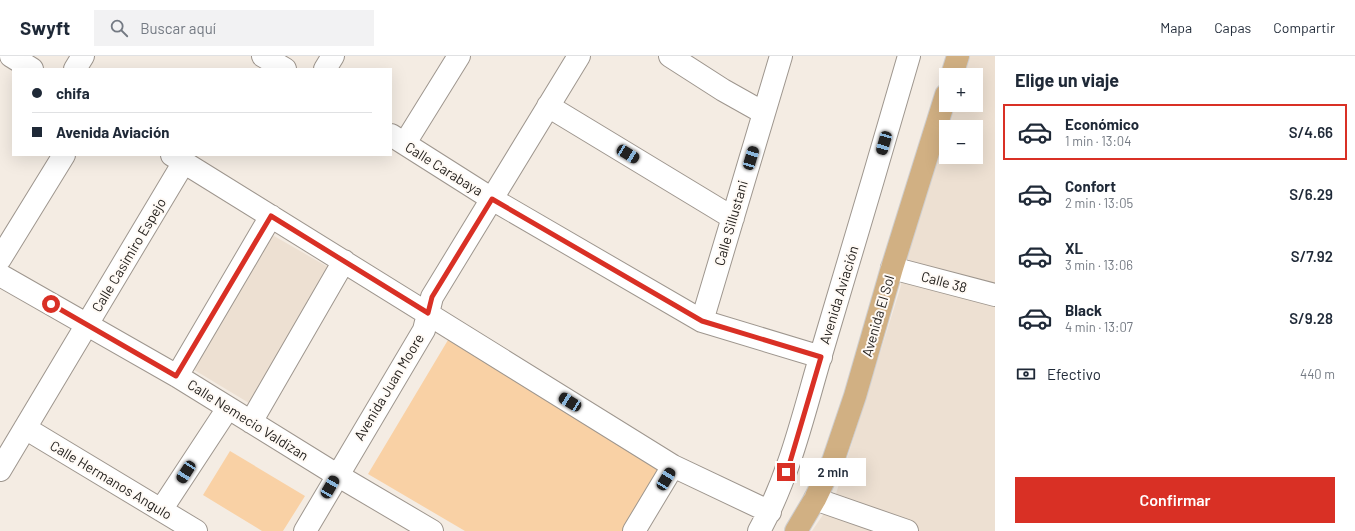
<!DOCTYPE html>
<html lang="es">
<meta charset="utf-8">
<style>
body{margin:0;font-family:Barlow,sans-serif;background:#f2f2f3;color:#1f2937;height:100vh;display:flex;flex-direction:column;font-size:15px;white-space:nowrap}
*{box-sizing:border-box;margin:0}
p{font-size:13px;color:#747a83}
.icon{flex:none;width:22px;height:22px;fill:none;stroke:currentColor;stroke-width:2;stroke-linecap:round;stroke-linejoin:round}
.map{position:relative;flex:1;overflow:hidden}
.drawer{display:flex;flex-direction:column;background:#fff;width:360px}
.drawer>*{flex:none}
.hud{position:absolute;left:12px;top:12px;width:380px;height:88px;border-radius:0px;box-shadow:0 4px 16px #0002;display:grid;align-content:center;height:88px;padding:0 20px;background:#fff}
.tools{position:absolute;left:939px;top:12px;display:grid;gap:8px}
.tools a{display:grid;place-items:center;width:44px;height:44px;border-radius:0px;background:#fff;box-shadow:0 4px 16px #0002;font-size:20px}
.end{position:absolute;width:18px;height:18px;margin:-9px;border:5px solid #d93025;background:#fff;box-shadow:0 0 0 2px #fff}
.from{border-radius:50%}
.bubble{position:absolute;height:28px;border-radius:0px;background:#fff;box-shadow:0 4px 16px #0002;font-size:13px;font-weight:600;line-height:28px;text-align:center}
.car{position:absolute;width:12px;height:24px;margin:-12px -6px;border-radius:5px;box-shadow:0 0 3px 1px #0007;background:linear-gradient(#222 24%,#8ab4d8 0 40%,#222 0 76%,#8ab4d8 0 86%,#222 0)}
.hud b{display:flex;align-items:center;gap:14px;height:38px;font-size:15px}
.hud b+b{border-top:1px solid #e0e1e3}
.hud i{width:10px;height:10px;background:#1f2937}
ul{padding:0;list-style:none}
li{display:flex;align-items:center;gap:12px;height:56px;margin:0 8px 6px;padding:0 12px;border:2px solid transparent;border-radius:0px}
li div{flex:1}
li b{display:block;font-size:15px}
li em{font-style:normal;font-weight:600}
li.current{border-color:#d93025}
li>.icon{width:36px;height:36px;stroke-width:1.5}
h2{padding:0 20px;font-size:18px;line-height:48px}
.pay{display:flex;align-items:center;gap:10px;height:44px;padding:0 20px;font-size:15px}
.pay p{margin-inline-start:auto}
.cta{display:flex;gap:8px;margin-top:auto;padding:8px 20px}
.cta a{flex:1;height:46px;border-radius:0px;background:#d93025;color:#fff;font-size:16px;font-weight:600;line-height:46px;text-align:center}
header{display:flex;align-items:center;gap:24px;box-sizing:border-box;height:56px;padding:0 20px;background:#fff;border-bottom:1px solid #e0e1e3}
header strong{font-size:19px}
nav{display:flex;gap:22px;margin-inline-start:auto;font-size:14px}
.search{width:280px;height:36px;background:#f2f2f3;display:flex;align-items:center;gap:10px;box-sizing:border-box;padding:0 14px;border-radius:0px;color:#747a83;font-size:15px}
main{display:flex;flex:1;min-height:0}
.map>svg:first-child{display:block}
.built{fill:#ede0d2;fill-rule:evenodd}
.green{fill:#f9d1a5}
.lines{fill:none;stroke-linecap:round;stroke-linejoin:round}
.minor-casing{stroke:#9e968e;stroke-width:24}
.major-casing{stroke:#cfcece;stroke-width:24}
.minor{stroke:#fff;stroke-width:22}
.major{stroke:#d1b083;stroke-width:22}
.route{stroke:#d93025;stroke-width:5}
.labels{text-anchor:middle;stroke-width:4;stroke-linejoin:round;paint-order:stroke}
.street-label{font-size:14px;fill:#25221f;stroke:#fffaf5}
</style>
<header>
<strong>Swyft</strong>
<div class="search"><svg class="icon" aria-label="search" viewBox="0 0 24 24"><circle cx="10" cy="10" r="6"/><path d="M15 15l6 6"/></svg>Buscar aquí</div>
<nav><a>Mapa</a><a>Capas</a><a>Compartir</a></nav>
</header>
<main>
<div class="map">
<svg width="995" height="475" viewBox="0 0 995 475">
<rect width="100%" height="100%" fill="#f4ece3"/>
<path class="built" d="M954,0H995V475H812L835,441L900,233L946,31V49H976V19H949ZM946,71H976V101H946Z
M274,180L328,211L254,350L191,312L269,181Z"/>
<path class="green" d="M448,284L660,413L622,475H465L368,418Z
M230,395L305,440L283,475H262L203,439Z"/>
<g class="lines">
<g class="minor-casing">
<path id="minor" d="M11,0L32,13
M263,0L285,13
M670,0L723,34L764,57
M75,13L83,0
M325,13L333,0
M548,50L733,162
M391,79L492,143L702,265L821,301
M405,87L459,0
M172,99L673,410L770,456
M0,203L64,99
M892,212L995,239
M0,219L177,320L337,419L432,475
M702,265L781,0
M177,320L271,160
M251,366L344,205
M25,372L196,475
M0,414L184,106
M815,443L907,475
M161,454L228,352
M305,475L424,274L432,241L579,0
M634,475L673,410
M759,475C789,421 803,360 820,302C850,201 880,101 909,0"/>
</g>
<g class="major-casing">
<path id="major" d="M952,19L958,0
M796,475L815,443L833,405L855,340L892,212L946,39"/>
</g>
<use href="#minor" class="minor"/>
<use href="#major" class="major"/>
</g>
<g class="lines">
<path class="route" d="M51,248L176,320L271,160L428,257L432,241L492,143L702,265L821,301L790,406L786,416"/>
</g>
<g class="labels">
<g class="street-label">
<text transform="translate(444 113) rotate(32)" y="5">Calle Carabaya</text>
<text transform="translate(731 167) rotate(-74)" y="5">Calle Sillustani</text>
<text transform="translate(129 199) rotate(-59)" y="5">Calle Casimiro Espejo</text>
<text transform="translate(944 226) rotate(15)" y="5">Calle 38</text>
<text transform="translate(839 239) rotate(-73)" y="5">Avenida Aviación</text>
<text transform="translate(878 260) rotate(-74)" y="5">Avenida El Sol</text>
<text transform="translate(389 331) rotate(-59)" y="5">Avenida Juan Moore</text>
<text transform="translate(248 364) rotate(32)" y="5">Calle Nemecio Valdizan</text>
<text transform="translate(111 424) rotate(31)" y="5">Calle Hermanos Angulo</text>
</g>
</g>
</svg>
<div class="tools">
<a>+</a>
<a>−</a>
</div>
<i class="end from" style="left:51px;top:248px"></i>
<i class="end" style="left:786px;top:416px"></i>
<div class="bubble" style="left:800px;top:402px;width:66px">2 min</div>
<i class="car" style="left:884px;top:87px;rotate:196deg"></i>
<i class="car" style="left:628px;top:98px;rotate:121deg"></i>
<i class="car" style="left:751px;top:102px;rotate:17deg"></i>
<i class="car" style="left:570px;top:346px;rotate:302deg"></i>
<i class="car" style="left:186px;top:416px;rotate:213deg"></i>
<i class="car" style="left:666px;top:423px;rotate:31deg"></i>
<i class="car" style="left:330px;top:431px;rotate:30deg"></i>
<div class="hud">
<b><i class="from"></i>chifa</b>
<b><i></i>Avenida Aviación</b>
</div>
</div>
<section class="drawer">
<h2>Elige un viaje</h2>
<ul>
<li class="current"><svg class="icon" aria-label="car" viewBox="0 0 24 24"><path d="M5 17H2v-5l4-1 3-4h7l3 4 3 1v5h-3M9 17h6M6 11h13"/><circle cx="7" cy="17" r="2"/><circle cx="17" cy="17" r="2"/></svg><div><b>Económico</b><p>1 min · 13:04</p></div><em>S/4.66</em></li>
<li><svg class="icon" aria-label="car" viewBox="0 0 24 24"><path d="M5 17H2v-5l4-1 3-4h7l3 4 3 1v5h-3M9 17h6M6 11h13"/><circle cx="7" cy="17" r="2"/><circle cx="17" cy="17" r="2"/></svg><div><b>Confort</b><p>2 min · 13:05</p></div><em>S/6.29</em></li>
<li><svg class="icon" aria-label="car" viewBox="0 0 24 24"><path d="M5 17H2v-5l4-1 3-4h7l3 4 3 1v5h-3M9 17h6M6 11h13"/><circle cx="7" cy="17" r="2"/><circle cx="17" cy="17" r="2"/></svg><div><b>XL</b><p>3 min · 13:06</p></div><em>S/7.92</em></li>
<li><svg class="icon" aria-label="car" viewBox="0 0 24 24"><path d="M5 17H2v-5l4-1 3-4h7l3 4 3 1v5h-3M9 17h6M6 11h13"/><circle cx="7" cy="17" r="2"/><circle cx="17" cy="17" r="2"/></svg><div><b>Black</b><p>4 min · 13:07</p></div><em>S/9.28</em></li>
</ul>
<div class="pay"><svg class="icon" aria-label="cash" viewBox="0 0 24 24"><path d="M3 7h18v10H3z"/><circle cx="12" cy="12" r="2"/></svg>Efectivo<p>440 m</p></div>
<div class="cta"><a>Confirmar</a></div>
</section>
</main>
